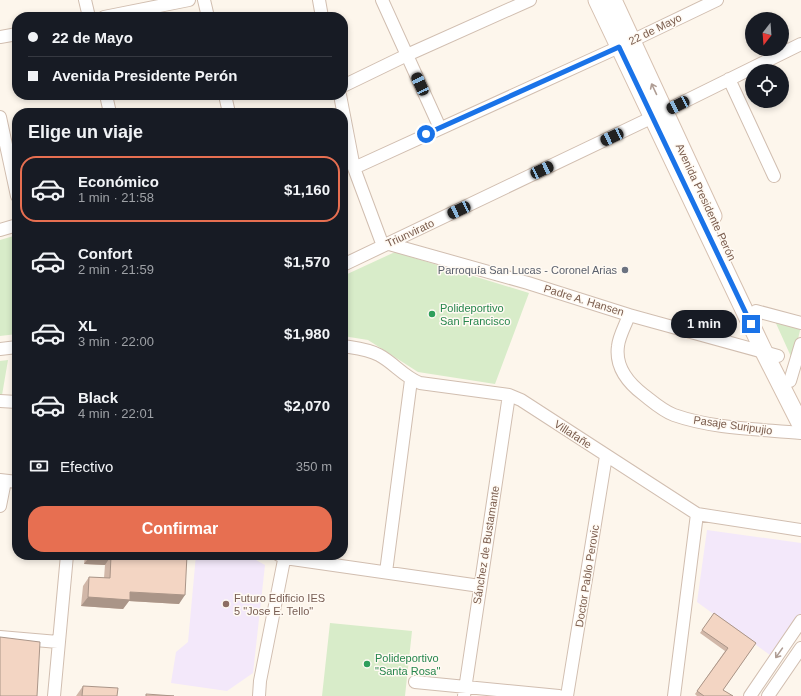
<!DOCTYPE html>
<html lang="es">
<meta charset="utf-8">
<style>
body{margin:0;font-family:Helvetica,sans-serif;background:#242831;color:#f1f3f6;height:100vh;display:flex;flex-direction:column;font-size:15px;white-space:nowrap}
*{box-sizing:border-box;margin:0}
p{font-size:13px;color:#9ea1a6}
.icon{flex:none;width:22px;height:22px;fill:none;stroke:currentColor;stroke-width:2;stroke-linecap:round;stroke-linejoin:round}
.map{position:relative;flex:1;overflow:hidden}
.panel{position:absolute;left:12px;top:108px;width:336px;height:452px;display:flex;flex-direction:column;background:#171b24;border-radius:16px;box-shadow:0 2px 6px #0003}
.panel>*{flex:none}
.top-card{position:absolute;left:12px;top:12px;width:336px;height:88px;border-radius:16px;box-shadow:0 2px 6px #0003;display:grid;align-content:center;height:88px;padding:0 16px;background:#171b24}
.needle{width:26px;rotate:197deg}
.tools{position:absolute;left:745px;top:12px;display:grid;gap:8px}
.tools a{display:grid;place-items:center;width:44px;height:44px;border-radius:50%;background:#171b24;box-shadow:0 2px 6px #0003;font-size:20px}
.end{position:absolute;width:18px;height:18px;margin:-9px;border:5px solid #1a73e8;background:#fff;box-shadow:0 0 0 2px #fff}
.from{border-radius:50%}
.bubble{position:absolute;height:28px;border-radius:14px;background:#171b24;box-shadow:0 2px 6px #0003;font-size:13px;font-weight:600;line-height:28px;text-align:center}
.car{position:absolute;width:12px;height:24px;margin:-12px -6px;border-radius:5px;box-shadow:0 0 3px 1px #0007;background:linear-gradient(#222 24%,#8ab4d8 0 40%,#222 0 76%,#8ab4d8 0 86%,#222 0)}
.top-card b{display:flex;align-items:center;gap:14px;height:38px;font-size:15px}
.top-card b+b{border-top:1px solid #363941}
.top-card i{width:10px;height:10px;background:#f1f3f6}
ul{padding:0;list-style:none}
li{display:flex;align-items:center;gap:12px;height:66px;margin:0 8px 6px;padding:0 8px;border:2px solid transparent;border-radius:16px}
li div{flex:1}
li b{display:block;font-size:15px}
li em{font-style:normal;font-weight:600}
li.current{border-color:#e76f51}
li>.icon{width:36px;height:36px;stroke-width:1.5}
h2{padding:0 16px;font-size:18px;line-height:48px}
.pay{display:flex;align-items:center;gap:10px;height:44px;padding:0 16px;font-size:15px}
.pay p{margin-inline-start:auto}
.button{display:flex;gap:8px;margin-top:auto;padding:8px 16px}
.button a{flex:1;height:46px;border-radius:16px;background:#e76f51;color:#fff;font-size:16px;font-weight:600;line-height:46px;text-align:center}
.map>svg:first-child{display:block}
.education{fill:#f3e8fa}
.green{fill:#d8ecc9}
.lines{fill:none;stroke-linecap:round;stroke-linejoin:round}
.minor-casing{stroke:#d1beb0;stroke-width:14}
.secondary-casing{stroke:#d6c0b0;stroke-width:19}
.minor{stroke:#fff;stroke-width:12}
.secondary{stroke:#fff;stroke-width:17}
.wall{fill:#d1b7a8}
.shaded-wall{fill:#aa9588}
.building{fill:#f3d5c3;stroke:#aa9588}
.oneway{stroke:#af9d94}
.route{stroke:#1a73e8;stroke-width:5}
.worship-dot{fill:#6b7280;stroke:#fffaf3;stroke-width:1.5}
.leisure-dot{fill:#2e9e5b;stroke:#fffaf3;stroke-width:1.5}
.education-dot{fill:#8d6e63;stroke:#fffaf3;stroke-width:1.5}
.labels{text-anchor:middle;stroke-width:3;stroke-linejoin:round;paint-order:stroke}
.street-label{font-size:11px;fill:#7a5c4d;stroke:#fffaf3}
.worship-label{font-size:11px;fill:#5b616d;stroke:#fffaf3;text-anchor:end}
.leisure-label{font-size:11px;fill:#27864d;stroke:#fffaf3;text-anchor:start}
.education-label{font-size:11px;fill:#785e54;stroke:#fffaf3;text-anchor:start}
</style>
<div class="map">
<svg width="801" height="696" viewBox="0 0 801 696">
<rect width="100%" height="100%" fill="#fdf6ec"/>
<path class="education" d="M707,530L801,543V614L774,658L697,602Z
M196,555H247L265,565L253,673L227,691L171,683L176,652L188,642Z"/>
<path class="green" d="M17,235V334L0,336V240Z
M395,252L529,293L495,384L418,372L368,340L343,336V276Z
M774,319L801,326L793,361Z
M8,360L1,401L0,400V361Z
M330,623L412,631L405,696H322Z"/>
<g class="lines">
<g class="minor-casing">
<path id="minor" d="M85,0L89,17
M204,0L208,17
M319,0L322,17
M382,0L440,128
M104,17L189,0
M0,37L17,34
M729,79L774,176
M343,86L407,55L530,0
M106,95L110,113
M225,95L229,113
M340,95L354,168L383,246
M0,117L17,196
M354,168L619,47L717,0
M0,230L17,225
M389,244L528,283L629,315L778,356
M343,265L653,117L801,44
M756,311L801,323
M629,315C626,324 619,336 618,346C615,367 628,383 644,395C653,402 663,411 674,415C714,429 759,429 801,433
M343,346C355,348 368,349 379,355C394,363 404,377 420,383L509,395L521,400L697,514L801,530
M0,349L17,347
M790,381L801,344
M0,401L17,402
M0,480L17,482
M0,506L5,481
M279,555L285,558L480,586
M386,572L411,380
M0,637L58,642
M415,682L559,696
M54,696L67,555
M259,696L260,681L285,555
M464,696L509,395
M567,696L606,456
M674,696L697,514
M750,696L801,621
M768,696L801,648"/>
</g>
<g class="secondary-casing">
<path id="secondary" d="M597,0L764,352L801,425
M613,0L713,216"/>
</g>
<use href="#minor" class="minor"/>
<use href="#secondary" class="secondary"/>
</g>
<path class="wall" d="M85,555H187L179,604L129,601L123,609L81,606L83,586L89,577L104,578L105,565L84,564Z
M714,613L756,643L723,690L733,696H697L695,694L725,651L700,633Z
M83,686L117,696H76Z"/>
<path class="shaded-wall" d="M91,555H96L111,556L105,565L84,564Z
M130,592L185,595L179,604L129,601L123,609L81,606L88,597Z"/>
<path class="building" d="M96,555H187L185,595L130,592V600L88,597L89,577L110,578L111,556Z
M714,613L756,643L723,690L733,696H704L697,691L728,648L702,630Z
M0,637L40,642L37,696H0Z
M83,686L118,688L117,696H82Z
M146,694L174,696H146Z"/>
<defs><path id="oneway-shaft" d="M-6 0H5M1.5-3L5.5 0L1.5 3" fill="none" stroke-width="1.6" stroke-linecap="round" stroke-linejoin="round"/></defs>
<g class="oneway">
<use href="#oneway-shaft" transform="translate(654 89) rotate(-115)"/>
<use href="#oneway-shaft" transform="translate(779 653) rotate(125)"/>
</g>
<g class="lines">
<path class="route" d="M426,134L619,47L751,324"/>
</g>
<circle class="worship-dot" cx="625" cy="270" r="4"/>
<g class="leisure-dot">
<circle cx="432" cy="314" r="4"/>
<circle cx="367" cy="664" r="4"/>
</g>
<circle class="education-dot" cx="226" cy="604" r="4"/>
<g class="labels">
<g class="street-label">
<text transform="translate(655 29) rotate(-26)" y="4">22 de Mayo</text>
<text transform="translate(706 202) rotate(65)" y="4">Avenida Presidente Perón</text>
<text transform="translate(410 233) rotate(-25)" y="4">Triunvirato</text>
<text transform="translate(584 300) rotate(17)" y="4">Padre A. Hansen</text>
<text transform="translate(733 425) rotate(8)" y="4">Pasaje Suripujio</text>
<text transform="translate(573 434) rotate(33)" y="4">Villafañe</text>
<text transform="translate(486 545) rotate(-81)" y="4">Sánchez de Bustamante</text>
<text transform="translate(587 576) rotate(-81)" y="4">Doctor Pablo Perovic</text>
</g>
<g class="worship-label">
<text x="617" y="274">Parroquía San Lucas - Coronel Arias</text>
</g>
<g class="leisure-label">
<text x="440" y="312">Polideportivo<tspan x="440" dy="13">San Francisco</tspan></text>
<text x="375" y="662">Polideportivo<tspan x="375" dy="13">"Santa Rosa"</tspan></text>
</g>
<g class="education-label">
<text x="234" y="602">Futuro Edificio IES<tspan x="234" dy="13">5 "Jose E. Tello"</tspan></text>
</g>
</g>
</svg>
<div class="tools">
<a><svg class="needle" viewBox="-14 -14 28 28"><path d="M0-13l5 13h-10z" fill="#e53935"/><path d="M0 13l5-13h-10z" fill="#9ea1a6"/></svg></a>
<a><svg class="icon" aria-label="locate" viewBox="0 0 24 24"><circle cx="12" cy="12" r="6"/><path d="M12 2v4M12 18v4M2 12h4M18 12h4"/></svg></a>
</div>
<i class="end from" style="left:426px;top:134px"></i>
<i class="end" style="left:751px;top:324px"></i>
<div class="bubble" style="left:671px;top:310px;width:66px">1 min</div>
<i class="car" style="left:420px;top:84px;rotate:335deg"></i>
<i class="car" style="left:678px;top:105px;rotate:243deg"></i>
<i class="car" style="left:612px;top:137px;rotate:245deg"></i>
<i class="car" style="left:542px;top:170px;rotate:65deg"></i>
<i class="car" style="left:459px;top:210px;rotate:245deg"></i>
<div class="top-card">
<b><i class="from"></i>22 de Mayo</b>
<b><i></i>Avenida Presidente Perón</b>
</div>
<section class="panel">
<h2>Elige un viaje</h2>
<ul>
<li class="current"><svg class="icon" aria-label="car" viewBox="0 0 24 24"><path d="M5 17H2v-5l4-1 3-4h7l3 4 3 1v5h-3M9 17h6M6 11h13"/><circle cx="7" cy="17" r="2"/><circle cx="17" cy="17" r="2"/></svg><div><b>Económico</b><p>1 min · 21:58</p></div><em>$1,160</em></li>
<li><svg class="icon" aria-label="car" viewBox="0 0 24 24"><path d="M5 17H2v-5l4-1 3-4h7l3 4 3 1v5h-3M9 17h6M6 11h13"/><circle cx="7" cy="17" r="2"/><circle cx="17" cy="17" r="2"/></svg><div><b>Confort</b><p>2 min · 21:59</p></div><em>$1,570</em></li>
<li><svg class="icon" aria-label="car" viewBox="0 0 24 24"><path d="M5 17H2v-5l4-1 3-4h7l3 4 3 1v5h-3M9 17h6M6 11h13"/><circle cx="7" cy="17" r="2"/><circle cx="17" cy="17" r="2"/></svg><div><b>XL</b><p>3 min · 22:00</p></div><em>$1,980</em></li>
<li><svg class="icon" aria-label="car" viewBox="0 0 24 24"><path d="M5 17H2v-5l4-1 3-4h7l3 4 3 1v5h-3M9 17h6M6 11h13"/><circle cx="7" cy="17" r="2"/><circle cx="17" cy="17" r="2"/></svg><div><b>Black</b><p>4 min · 22:01</p></div><em>$2,070</em></li>
</ul>
<div class="pay"><svg class="icon" aria-label="cash" viewBox="0 0 24 24"><path d="M3 7h18v10H3z"/><circle cx="12" cy="12" r="2"/></svg>Efectivo<p>350 m</p></div>
<div class="button"><a>Confirmar</a></div>
</section>
</div>
